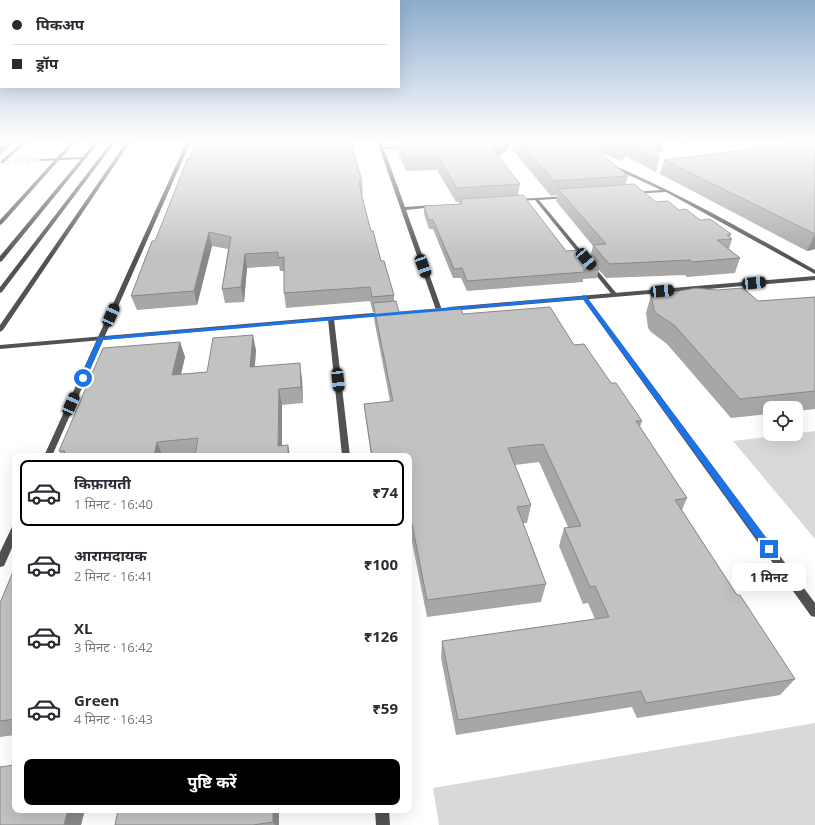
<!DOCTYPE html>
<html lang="hi">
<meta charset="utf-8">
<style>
body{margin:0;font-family:"Open Sans","Noto Sans Devanagari",sans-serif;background:#f2f2f3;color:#2b2b33;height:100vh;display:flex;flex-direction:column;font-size:15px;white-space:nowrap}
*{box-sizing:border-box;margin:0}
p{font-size:13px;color:#7c7c81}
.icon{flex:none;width:22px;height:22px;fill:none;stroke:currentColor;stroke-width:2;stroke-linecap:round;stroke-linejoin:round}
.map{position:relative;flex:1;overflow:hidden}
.drawer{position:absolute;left:12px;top:453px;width:400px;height:360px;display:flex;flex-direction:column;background:#fff;border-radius:8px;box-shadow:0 4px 16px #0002}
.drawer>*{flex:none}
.hud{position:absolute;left:0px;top:0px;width:400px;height:88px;box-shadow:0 4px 16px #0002;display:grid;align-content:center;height:88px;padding:0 12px;background:#fff}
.buttons{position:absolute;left:763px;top:401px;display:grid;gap:8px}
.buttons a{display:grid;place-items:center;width:40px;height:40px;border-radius:8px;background:#fff;box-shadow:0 4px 16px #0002;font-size:20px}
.end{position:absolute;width:18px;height:18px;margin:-9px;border:5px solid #1a73e8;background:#fff;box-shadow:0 0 0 2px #fff}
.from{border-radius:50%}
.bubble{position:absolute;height:28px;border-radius:8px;background:#fff;box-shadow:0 4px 16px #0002;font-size:13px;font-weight:700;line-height:28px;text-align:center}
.car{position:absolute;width:12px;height:24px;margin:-12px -6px;border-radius:5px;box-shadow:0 0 3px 1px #0007;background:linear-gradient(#222 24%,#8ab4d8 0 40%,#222 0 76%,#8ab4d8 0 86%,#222 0)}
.hud b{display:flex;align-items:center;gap:14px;height:38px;font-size:15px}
.hud b+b{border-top:1px solid #e1e1e2}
.hud i{width:10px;height:10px;background:#2b2b33}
ul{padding:7px 0 0;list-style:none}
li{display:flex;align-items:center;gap:12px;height:66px;margin:0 8px 6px;padding:0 4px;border:2px solid transparent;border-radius:8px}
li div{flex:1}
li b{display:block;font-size:15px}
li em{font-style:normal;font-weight:700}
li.on{border-color:#000}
li>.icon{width:36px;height:36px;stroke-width:1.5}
.button{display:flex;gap:8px;margin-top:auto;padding:8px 12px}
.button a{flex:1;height:46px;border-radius:8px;background:#000;color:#fff;font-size:16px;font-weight:700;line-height:46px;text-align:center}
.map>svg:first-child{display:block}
.green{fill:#d9d9d9}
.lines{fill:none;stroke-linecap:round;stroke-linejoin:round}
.minor-tunnel{stroke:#d9d9d9;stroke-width:4.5;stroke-dasharray:4.5 2;stroke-linecap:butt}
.minor{fill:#525252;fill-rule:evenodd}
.tertiary{fill:#525252;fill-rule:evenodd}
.wall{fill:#a7a7a7}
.shaded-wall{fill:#888}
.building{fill:#c2c2c2;stroke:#888}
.route{fill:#1a73e8}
</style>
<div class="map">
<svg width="815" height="825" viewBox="0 0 815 825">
<rect width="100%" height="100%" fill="#fff"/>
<path class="green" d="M815,431V539L733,441Z
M815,723V825H439L433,788Z"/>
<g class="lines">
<path class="minor-tunnel" d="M7,162L40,160"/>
<path class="minor" d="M24,141H28L3,163H1V161Z
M187,141H191L52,456H44Z
M377,141H381L383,147L408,146L410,147L408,148L384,149L405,207L434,205L436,206L434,207L406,210L442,310L441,311L439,312L436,310Z
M498,141H518L499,143L497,142Z
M809,141H815V143L810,142Z
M84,157L85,159L40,161L38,160L40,159Z
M611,165H613C683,195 749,233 815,270V274L666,192L631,194V193L633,192L661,190L611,167Z
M569,196V198H567L539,200L617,294V296H613L535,200L517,201L515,200L517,199Z
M584,295L586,296L815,603V617L811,616L582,298L581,297Z
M331,317L334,319L350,456H342L328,319Z
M15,526V541L4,566L0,567V552L12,527Z
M375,810H389L390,825H376Z"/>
<path class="tertiary" d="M72,141H76L2,224L0,225V220Z
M96,141H100L2,261L0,262V256Z
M112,141H116L2,292L0,293V287Z
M127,141H131L3,330L0,332V325Z
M778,141H784L815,152V154Z
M815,276V280L449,311L446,309L449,307Z
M384,312L387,314L386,315L0,349V345Z"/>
</g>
<path class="wall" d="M418,141H510L509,148L498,157L520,184L518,195L566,251L590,258L593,246L556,201L557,195L551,196L512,149L513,141H578L582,143L583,141H664L662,151L658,152L659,160L656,172L625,156L622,161L600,153L628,176L626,184L656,202L679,210L731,234L730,237L732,239L729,249L740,258L735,273L687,277L685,275L606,278L599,270L597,278L583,279V282L467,291L461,278H453L433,229H429L424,214V206L459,204V202H456L437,170L406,171L399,155L398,142Z
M815,145V249L807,251L660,174L664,160Z
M188,158L362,181L363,193H361L371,231L381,261L394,295V301L399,312L463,314L574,345L611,383L642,421L640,427L687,498L682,510L737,595L795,679L780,695L637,718L632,707L456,735L441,658L442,641L595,619L588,603L583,604L559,546L564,528L568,527L539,462L515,465L531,505L527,523H523L546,584L541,602L427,617L411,537H409V456H371L366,421L364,404L390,401L374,319V312H373L370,301L286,308L284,293V271H280L279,266L247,268L244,302L225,303L222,289L228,249L212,246L197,305L137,310L131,296L155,241Z
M651,295L758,301L815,297V409L796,411V408H770V414L731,418L667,344L651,332L648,328L646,313Z
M180,342L185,357L181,374L207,372L256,350L255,367L302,379L303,403L282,405L195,455L185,456H62L59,451Z
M15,567V735L0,737V603Z
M279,810V825H115Z"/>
<path class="shaded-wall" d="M9,141H16L0,155V149Z
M504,141H510L509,148L492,162L493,150Z
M656,141H664L662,151L652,153Z
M683,141H694L682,144Z
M628,144L625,156L622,161L625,149Z
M209,232L212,246L197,305L194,291Z
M815,234V249L807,251Z
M245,254L247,268L244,302L241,287Z
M253,335L256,350L253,383L250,367Z
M180,342L185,357L177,391L172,375Z
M300,363L302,379L303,403L301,387Z
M279,389L282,405V456L278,446Z
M157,442L163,456H154Z
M288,445L290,456H288Z
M68,810H85L81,825H64Z
M273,810H279V825H275L273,822Z"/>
<path class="building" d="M0,141H9L0,149Z
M196,141H350L362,181H359L363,201L371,231H373L381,261H384L394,295L372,297L370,287L284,293V257L278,258V252L245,254L241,287L222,289L231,237L209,232L194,291L131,296L152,241H155L188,158H190Z
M418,141H504L493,150L520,184L457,188L438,157L406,158L398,142Z
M519,141H578L593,147L628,176L554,181Z
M603,141H656L659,160L628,144L625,149Z
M807,142L815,145V234L664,160Z
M634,184L656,202L668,201L679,210L686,209L700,220L710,219L731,234L727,235L732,239L717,240L740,258L692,262L690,260L609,264L593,245L606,244L558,189Z
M523,195L566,251L583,250L599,269L583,270L585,272L467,281L462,268L454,269L433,220H429L424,206L462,204L460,199Z
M696,288L717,290L743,288L758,301L815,297V391L740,399L674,325L657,314L654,310L651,295L677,293L679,291Z
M396,301L399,312L460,307L463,314L550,307L574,345L584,344L611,383H616L642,421H636L687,498L675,500L737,595H740L795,679L646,703L641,691L458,720L442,641L609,617L595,586L590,587L564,528L581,526L543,444L508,448L531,505L517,507L546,584L427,600L411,519H409V456H372L364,404L393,401L373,303Z
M253,335L250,367L300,363L301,387L279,389L278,446L288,445V456H195L198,438L157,442L154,456H63L65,451H59L103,348L180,342L172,375L207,372L213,338Z
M15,567V719L0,721V603Z
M15,765V810H68L64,825H0V767Z
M118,810H273V822L253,825H115Z"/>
<linearGradient id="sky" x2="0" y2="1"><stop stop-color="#8baccb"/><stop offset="0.55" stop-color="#fff"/><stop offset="1" stop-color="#fff" stop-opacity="0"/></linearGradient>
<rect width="815" height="257" fill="url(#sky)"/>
<path class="route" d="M586,296L772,546V551H766L583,299L103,340L86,378L83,379L80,378L98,338L101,337Z"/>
</svg>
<div class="buttons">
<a><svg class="icon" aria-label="locate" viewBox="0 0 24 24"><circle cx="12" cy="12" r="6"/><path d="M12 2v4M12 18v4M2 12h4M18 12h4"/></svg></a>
</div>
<i class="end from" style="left:83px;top:378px"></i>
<i class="end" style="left:769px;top:549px"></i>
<div class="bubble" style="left:732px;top:563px;width:74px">1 मिनट</div>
<i class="car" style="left:586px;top:259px;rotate:140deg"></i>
<i class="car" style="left:423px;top:266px;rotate:160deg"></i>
<i class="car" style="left:754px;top:283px;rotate:85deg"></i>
<i class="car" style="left:662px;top:291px;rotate:85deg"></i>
<i class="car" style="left:111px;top:315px;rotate:24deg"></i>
<i class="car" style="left:338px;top:380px;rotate:174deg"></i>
<i class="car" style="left:71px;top:404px;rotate:24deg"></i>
<div class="hud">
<b><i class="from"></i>पिकअप</b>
<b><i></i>ड्रॉप</b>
</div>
<section class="drawer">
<ul>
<li class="on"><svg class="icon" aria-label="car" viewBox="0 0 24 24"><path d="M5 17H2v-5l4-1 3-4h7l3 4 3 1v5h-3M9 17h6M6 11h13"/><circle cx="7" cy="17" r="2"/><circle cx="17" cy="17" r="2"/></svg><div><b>किफ़ायती</b><p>1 मिनट · 16:40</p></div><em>₹74</em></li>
<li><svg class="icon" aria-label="car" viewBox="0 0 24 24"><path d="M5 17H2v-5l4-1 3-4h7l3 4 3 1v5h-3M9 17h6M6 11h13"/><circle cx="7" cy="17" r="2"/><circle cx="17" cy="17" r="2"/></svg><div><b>आरामदायक</b><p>2 मिनट · 16:41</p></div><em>₹100</em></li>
<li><svg class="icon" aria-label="car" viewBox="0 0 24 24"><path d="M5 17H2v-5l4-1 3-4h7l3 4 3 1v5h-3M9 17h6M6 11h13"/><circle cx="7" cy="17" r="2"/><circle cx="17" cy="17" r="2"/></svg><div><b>XL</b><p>3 मिनट · 16:42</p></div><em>₹126</em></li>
<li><svg class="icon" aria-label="car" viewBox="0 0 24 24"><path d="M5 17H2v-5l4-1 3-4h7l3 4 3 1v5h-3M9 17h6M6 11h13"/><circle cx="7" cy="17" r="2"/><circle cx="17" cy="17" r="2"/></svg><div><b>Green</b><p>4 मिनट · 16:43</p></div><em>₹59</em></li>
</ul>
<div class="button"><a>पुष्टि करें</a></div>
</section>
</div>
